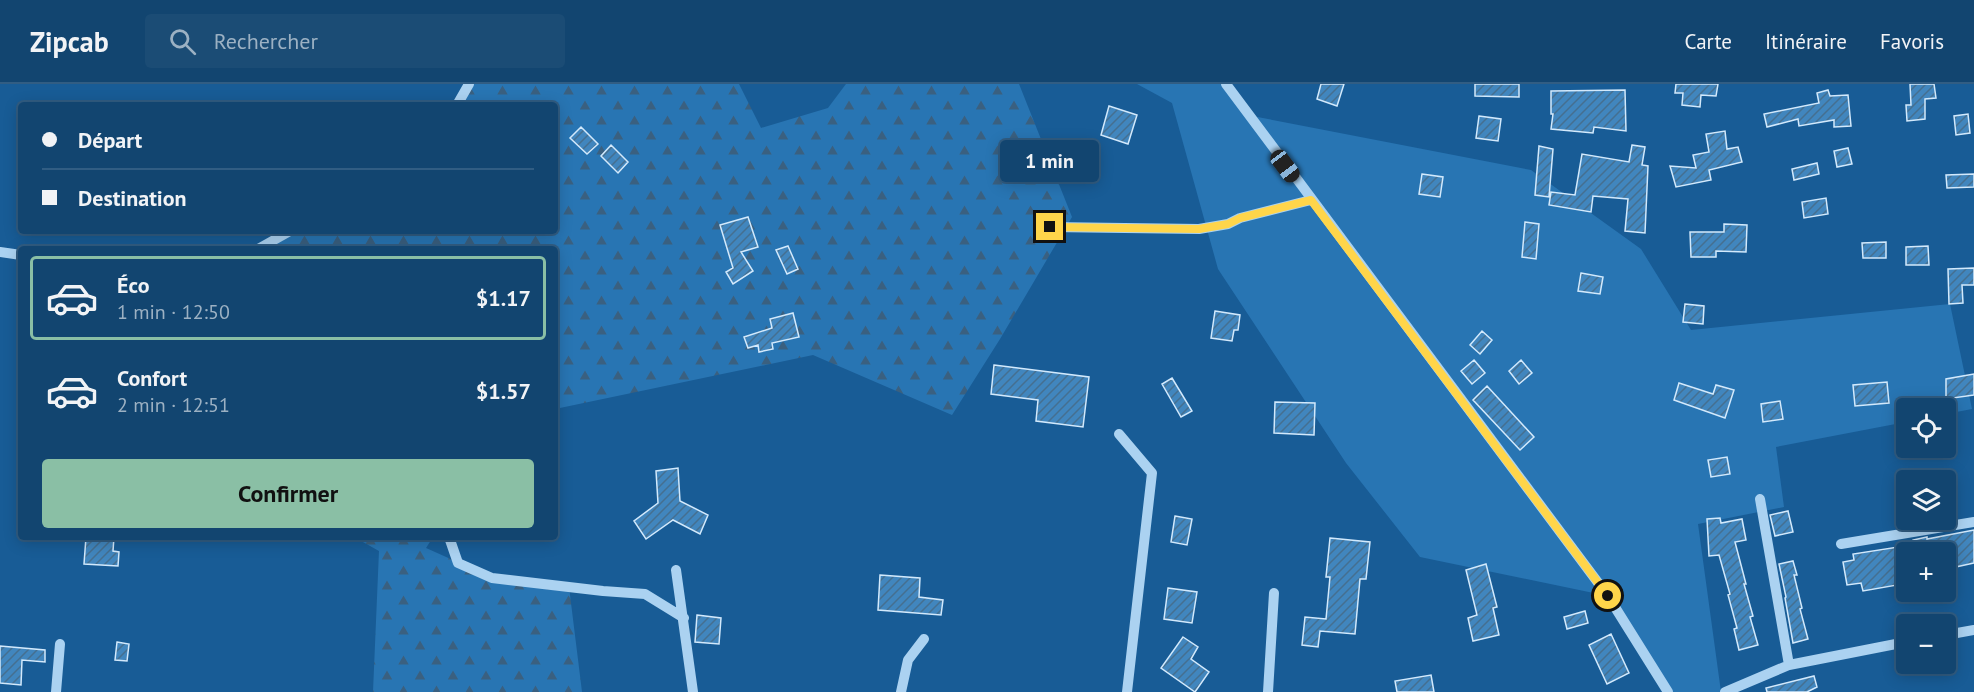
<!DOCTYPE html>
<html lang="fr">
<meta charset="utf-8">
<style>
body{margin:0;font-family:"PT Sans",sans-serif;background:#1b4c75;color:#f1f3f6;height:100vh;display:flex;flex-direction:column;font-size:22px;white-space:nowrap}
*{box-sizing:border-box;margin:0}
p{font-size:20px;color:#9cb1c3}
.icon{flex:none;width:33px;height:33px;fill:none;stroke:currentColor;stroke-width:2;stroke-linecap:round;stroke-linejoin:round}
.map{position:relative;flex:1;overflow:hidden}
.side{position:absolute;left:18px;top:162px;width:540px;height:294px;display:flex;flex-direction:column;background:#124570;border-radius:6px;box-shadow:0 3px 15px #0003,0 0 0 2px #315d83}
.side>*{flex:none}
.hud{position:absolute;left:18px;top:18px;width:540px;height:132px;border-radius:6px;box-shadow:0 3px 15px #0003,0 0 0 2px #315d83;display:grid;align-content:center;height:132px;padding:0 24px;background:#124570}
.tools{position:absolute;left:1896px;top:314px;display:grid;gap:12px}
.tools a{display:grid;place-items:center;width:60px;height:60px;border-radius:6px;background:#124570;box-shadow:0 3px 15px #0003,0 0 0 2px #315d83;font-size:30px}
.end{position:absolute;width:27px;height:27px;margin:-14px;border:8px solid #ffd54a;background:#111;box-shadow:0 0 0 3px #111}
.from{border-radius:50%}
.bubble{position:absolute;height:42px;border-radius:6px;background:#124570;box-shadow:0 3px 15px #0003,0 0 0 2px #315d83;font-size:20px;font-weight:800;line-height:42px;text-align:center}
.car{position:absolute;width:18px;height:36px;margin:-18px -9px;border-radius:8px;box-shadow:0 0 4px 2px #0007;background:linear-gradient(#222 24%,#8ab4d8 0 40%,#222 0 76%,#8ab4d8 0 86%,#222 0)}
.hud b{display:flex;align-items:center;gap:21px;height:57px;font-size:22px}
.hud b+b{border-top:2px solid #315d83}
.hud i{width:15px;height:15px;background:#f1f3f6}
ul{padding:10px 0 0;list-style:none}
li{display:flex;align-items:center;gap:18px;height:84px;margin:0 12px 9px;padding:0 12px;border:3px solid transparent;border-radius:6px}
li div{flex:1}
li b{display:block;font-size:22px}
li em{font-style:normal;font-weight:800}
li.active{border-color:#8abfa5}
li>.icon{width:54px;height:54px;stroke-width:1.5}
.primary-button{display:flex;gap:12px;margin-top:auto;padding:12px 24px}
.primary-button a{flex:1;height:69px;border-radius:6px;background:#8abfa5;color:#111;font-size:24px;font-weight:800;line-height:69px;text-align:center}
header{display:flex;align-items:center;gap:36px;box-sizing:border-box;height:84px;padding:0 30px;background:#124570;border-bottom:2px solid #315d83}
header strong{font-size:28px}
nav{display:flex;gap:33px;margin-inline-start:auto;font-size:21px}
.search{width:420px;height:54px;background:#1b4c75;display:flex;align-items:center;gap:15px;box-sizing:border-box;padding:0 21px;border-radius:6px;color:#9cb1c3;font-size:22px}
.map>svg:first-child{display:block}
.grass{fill:#2875b3}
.forest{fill:url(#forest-firs)}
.building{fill:url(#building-hatch);stroke:#d2e9fc;stroke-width:1.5}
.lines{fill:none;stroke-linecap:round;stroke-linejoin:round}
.minor{stroke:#abd2f1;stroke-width:10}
.route{stroke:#ffd54a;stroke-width:8}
</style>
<header>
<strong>Zipcab</strong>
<div class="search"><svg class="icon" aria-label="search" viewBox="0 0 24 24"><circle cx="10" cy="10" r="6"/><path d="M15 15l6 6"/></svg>Rechercher</div>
<nav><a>Carte</a><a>Itinéraire</a><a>Favoris</a></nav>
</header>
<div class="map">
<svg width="1974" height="608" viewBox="0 0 1974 608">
<defs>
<pattern id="forest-firs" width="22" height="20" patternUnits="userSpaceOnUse" patternTransform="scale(1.5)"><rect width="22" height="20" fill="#2875b3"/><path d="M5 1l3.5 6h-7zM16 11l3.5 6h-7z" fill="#3a6080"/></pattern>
<pattern id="building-hatch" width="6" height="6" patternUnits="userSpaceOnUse" patternTransform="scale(1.5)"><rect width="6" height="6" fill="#4186be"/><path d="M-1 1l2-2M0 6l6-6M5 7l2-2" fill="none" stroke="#456f90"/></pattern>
</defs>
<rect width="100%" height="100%" fill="#185c96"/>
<path class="grass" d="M1137,0H1226L1247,31L1531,86L1641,165L1691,246L1950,220L1972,325L1946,330V324H1906V338L1776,363L1784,423L1698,440L1721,608H1668L1608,512L1420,473L1346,379L1218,185L1172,19Z"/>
<path class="forest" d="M469,0H739L761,44L828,24L846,0H1019L1072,133L1000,255L952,331L813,271L555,325V165H258L290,147H555V21H457Z
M354,453H433L426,464L502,498L569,503L582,608H373L379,467Z"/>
<path class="building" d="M1321,0H1344L1337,22L1317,15Z
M1475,0H1519V13L1475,12Z
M1676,0H1718L1716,12L1701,11L1700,23L1682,21L1683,9H1675Z
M1910,0H1934L1936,14L1925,15V35L1907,37L1906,21H1911Z
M1625,6L1626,47L1594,43L1593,49L1551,45L1553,30H1551V7Z
M1828,6L1830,12L1848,11L1851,42L1834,43V36L1799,42L1798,35L1767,43L1764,30L1819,19L1817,9Z
M1109,22L1137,31L1128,60L1101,51Z
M1968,30L1970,49L1956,51L1954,32Z
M1479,32L1501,35L1498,57L1476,54Z
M581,43L598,60L587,70L570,54Z
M1725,47L1727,65L1738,63L1742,78L1709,86L1711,96L1676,103L1670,82L1696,84L1693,71L1709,68L1706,50Z
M611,61L628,78L618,89L601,72Z
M1632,61L1645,63L1642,81L1648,82L1645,149L1625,147L1628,115L1593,112L1591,128L1549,121L1551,108L1575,111L1582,70L1629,78Z
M1539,62L1553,65L1549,113L1535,111Z
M1848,64L1852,80L1837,83L1834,67Z
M1817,79L1819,90L1794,96L1792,85Z
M1422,90L1443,93L1440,113L1419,110Z
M1974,90V103L1947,104L1946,91Z
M1826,114L1828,130L1804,134L1802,118Z
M748,133L758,163L741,168L753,187L733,200L726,188L733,184L720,141Z
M1525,138L1539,140L1536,175L1522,173Z
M1724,140L1747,141L1746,168L1716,167V173H1691L1690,148H1724Z
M1886,158V174H1863L1862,159Z
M788,162L798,185L787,190L776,166Z
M1928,162L1929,181H1906V163Z
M1974,184V201H1962L1963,219L1949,220L1948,185Z
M1581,189L1603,193L1600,210L1578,207Z
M1685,220L1704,222L1703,240L1683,238Z
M1215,227L1240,231L1238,246H1234L1232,257L1211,254Z
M793,229L799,253L772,259L773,265L759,268L758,261L748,264L744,253L772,244L770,235Z
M1482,247L1492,256L1480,270L1470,261Z
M1474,276L1485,289L1472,300L1461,287Z
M1521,276L1532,289L1519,300L1509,287Z
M994,281L1089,293L1083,343L1036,337L1038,316L991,310Z
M1974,290V311L1946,315V295Z
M1172,294L1192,327L1181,333L1162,300Z
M1887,298L1889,319L1855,322L1853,301Z
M1679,299L1713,310L1716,301L1734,306L1725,334L1674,316Z
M1487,302L1534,353L1520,366L1473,316Z
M1780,317L1783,335L1763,338L1761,320Z
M1275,318L1315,319L1314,351L1274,349Z
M1727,373L1730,390L1711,393L1708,376Z
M678,384L680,417L708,431L700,450L673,436L646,455L634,437L658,419L656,387Z
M1788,427L1793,448L1775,452L1770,431Z
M1175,432L1192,435L1187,461L1171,458Z
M1720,434L1721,439L1742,435L1746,456L1735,458L1746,500H1744L1753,532L1750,533L1758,561L1739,566L1734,545L1737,544L1728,511L1730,510L1719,471L1709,472L1707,435Z
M1974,446V479L1951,484L1947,468H1914L1913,456L1927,453V455Z
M86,453H114L113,467L119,468L118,482L84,480Z
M1330,454L1370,458L1366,495H1360L1355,550L1320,547L1318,563L1302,561L1305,533L1326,535L1330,493H1326Z
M1898,463L1903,500L1863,507L1861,499L1847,501L1843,478L1854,476L1853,470Z
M1793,477L1797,491H1794L1802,524L1800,525L1808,555L1793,559L1785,514L1786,513L1779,480Z
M1486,480L1497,523L1493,524L1499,551L1473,557L1468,534L1477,531L1466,486Z
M880,491L920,494L919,513L943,516L941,531L878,526Z
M1168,504L1197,508L1192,539L1164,535Z
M1585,527L1588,539L1567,545L1564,533Z
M697,531L721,534L719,560L695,558Z
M1611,550L1629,589L1607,600L1589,561Z
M1183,553L1198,563L1191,575L1209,588L1195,608L1161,584Z
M117,558L129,560L127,577L115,576Z
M0,562L45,566V578L22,576L21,601L0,599Z
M1431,591L1434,608H1397L1395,597Z
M1814,592L1817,603L1807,608H1767L1766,604Z"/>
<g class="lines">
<path class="minor" d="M1226,0L1608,512L1668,608
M457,21L469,0
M1050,143L1199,145L1228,140L1240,134L1311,116
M258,165L290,147
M0,168L21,171
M1119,350L1152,389L1127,608
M1760,415L1789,581
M449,453L458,479L492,494L603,507L645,510L684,534
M1841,460L1974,438
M676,486L693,608
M1946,551L1974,546
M56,608L60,560
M901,608L908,576L924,555
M1268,608L1274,509
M1725,608L1789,581L1906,558"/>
</g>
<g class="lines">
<path class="route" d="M1050,143L1199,145L1228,140L1240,134L1311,116L1608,512"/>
</g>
</svg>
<div class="tools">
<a><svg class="icon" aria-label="locate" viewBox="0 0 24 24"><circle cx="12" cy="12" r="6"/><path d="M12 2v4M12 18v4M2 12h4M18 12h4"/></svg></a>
<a><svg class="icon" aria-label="layers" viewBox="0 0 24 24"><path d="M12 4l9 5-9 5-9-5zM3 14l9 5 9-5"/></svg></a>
<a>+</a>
<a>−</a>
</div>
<i class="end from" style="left:1608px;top:512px"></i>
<i class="end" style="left:1050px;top:143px"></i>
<div class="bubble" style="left:1000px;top:56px;width:99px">1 min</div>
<i class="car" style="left:1285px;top:82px;rotate:143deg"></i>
<div class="hud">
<b><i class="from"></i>Départ</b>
<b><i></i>Destination</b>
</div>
<section class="side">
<ul>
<li class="active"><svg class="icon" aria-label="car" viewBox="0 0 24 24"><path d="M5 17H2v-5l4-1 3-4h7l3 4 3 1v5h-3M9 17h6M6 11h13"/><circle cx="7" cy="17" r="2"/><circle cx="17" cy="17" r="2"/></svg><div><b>Éco</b><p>1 min · 12:50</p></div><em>$1.17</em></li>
<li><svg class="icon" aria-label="car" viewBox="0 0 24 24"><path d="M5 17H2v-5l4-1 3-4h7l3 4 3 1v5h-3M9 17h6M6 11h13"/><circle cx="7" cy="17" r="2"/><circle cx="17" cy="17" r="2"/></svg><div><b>Confort</b><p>2 min · 12:51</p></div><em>$1.57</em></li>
</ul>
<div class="primary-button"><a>Confirmer</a></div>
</section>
</div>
